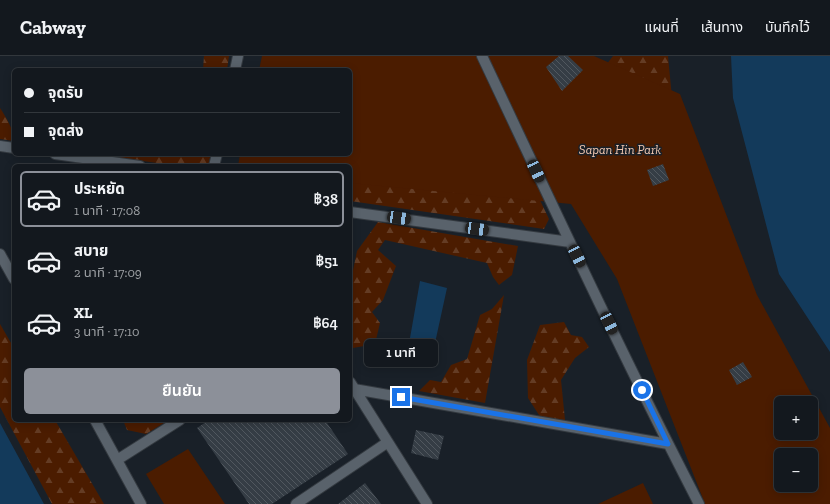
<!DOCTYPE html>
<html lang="th">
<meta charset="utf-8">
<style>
body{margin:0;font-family:"Zilla Slab","Noto Sans Thai",serif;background:#1c2127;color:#f1f3f6;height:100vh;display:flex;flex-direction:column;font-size:15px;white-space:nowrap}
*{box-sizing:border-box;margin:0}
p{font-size:13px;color:#9da0a4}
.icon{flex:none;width:22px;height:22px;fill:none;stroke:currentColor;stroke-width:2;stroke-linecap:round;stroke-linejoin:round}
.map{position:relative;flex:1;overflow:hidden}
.side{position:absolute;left:12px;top:108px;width:340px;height:258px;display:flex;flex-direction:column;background:#13181e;border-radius:6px;box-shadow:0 2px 10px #0003,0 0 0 1px #32373c}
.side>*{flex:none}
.banner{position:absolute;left:12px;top:12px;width:340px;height:88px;border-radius:6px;box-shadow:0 2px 10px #0003,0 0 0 1px #32373c;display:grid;align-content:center;height:88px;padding:0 12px;background:#13181e}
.fabs{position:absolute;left:774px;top:340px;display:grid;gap:8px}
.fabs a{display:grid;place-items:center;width:44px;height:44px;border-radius:6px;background:#13181e;box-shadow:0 2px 10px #0003,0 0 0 1px #32373c;font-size:20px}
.end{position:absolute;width:18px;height:18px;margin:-9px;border:5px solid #1a73e8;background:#fff;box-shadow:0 0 0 2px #fff}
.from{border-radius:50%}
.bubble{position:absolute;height:28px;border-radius:6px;background:#13181e;box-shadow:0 2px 10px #0003,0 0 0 1px #32373c;font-size:13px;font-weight:600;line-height:28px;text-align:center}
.car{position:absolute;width:12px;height:24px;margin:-12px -6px;border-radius:5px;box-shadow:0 0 3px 1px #0007;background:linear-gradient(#222 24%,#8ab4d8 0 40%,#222 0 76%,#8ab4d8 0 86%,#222 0)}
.banner b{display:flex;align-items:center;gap:14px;height:38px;font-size:15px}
.banner b+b{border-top:1px solid #32373c}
.banner i{width:10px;height:10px;background:#f1f3f6}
ul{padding:7px 0 0;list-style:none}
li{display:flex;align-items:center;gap:12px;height:56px;margin:0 8px 6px;padding:0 4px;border:2px solid transparent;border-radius:6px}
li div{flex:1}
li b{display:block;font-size:15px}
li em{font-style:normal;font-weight:600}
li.selected{border-color:#8c9099}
li>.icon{width:36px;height:36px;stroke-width:1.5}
.button{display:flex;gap:8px;margin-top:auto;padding:8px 12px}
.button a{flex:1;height:46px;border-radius:6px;background:#8c9099;color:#fff;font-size:16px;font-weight:600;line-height:46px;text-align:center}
header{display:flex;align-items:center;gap:24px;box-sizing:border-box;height:56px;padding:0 20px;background:#13181e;border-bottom:1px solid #32373c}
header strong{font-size:19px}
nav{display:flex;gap:22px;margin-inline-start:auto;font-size:14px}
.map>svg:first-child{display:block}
.forest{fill:url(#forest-firs)}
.park{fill:#4b1c00;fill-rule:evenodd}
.water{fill:#133a5b}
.building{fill:url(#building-back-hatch)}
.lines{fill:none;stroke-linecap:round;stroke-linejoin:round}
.minor-casing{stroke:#343a40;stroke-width:12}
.minor{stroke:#59626b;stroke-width:10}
.route{stroke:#1a73e8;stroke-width:5}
.labels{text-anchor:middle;stroke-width:3;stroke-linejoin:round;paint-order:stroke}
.park-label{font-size:13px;font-style:italic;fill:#f4c8b0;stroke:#192028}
</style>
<header>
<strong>Cabway</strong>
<nav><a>แผนที่</a><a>เส้นทาง</a><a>บันทึกไว้</a></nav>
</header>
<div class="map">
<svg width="830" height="448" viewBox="0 0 830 448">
<defs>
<pattern id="forest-firs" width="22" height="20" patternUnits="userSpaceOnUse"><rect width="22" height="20" fill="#4b1c00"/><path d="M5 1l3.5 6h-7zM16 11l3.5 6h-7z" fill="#643c24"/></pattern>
<pattern id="building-back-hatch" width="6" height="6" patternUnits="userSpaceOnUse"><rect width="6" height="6" fill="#353d45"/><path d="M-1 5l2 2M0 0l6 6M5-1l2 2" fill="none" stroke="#51585f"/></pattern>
</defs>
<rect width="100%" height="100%" fill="#192028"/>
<path class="forest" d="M204,0H229L227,14H203Z
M471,0L549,163L544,173L350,145V14Z
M613,0H668L672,42L593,26Z
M0,52C6,61 14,74 14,85L0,83Z
M92,98H211L208,110H179Z
M378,166L518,190L512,219L499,229L493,221L487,207L385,184L378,194L396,210L383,244L372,256L380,267L375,288L353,292L350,290V229L357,195Z
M504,239L485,347L419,335L430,324L441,326L451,309L467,303L480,259L492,253Z
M564,266L571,279L582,281L589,291L575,302L561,324L565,364L541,362L528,342L527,304L540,269Z
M0,268L14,292V364H55L104,448H52L0,351Z
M123,364H169L146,378L127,374Z"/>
<path class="park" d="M262,0H594L680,38L757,239L830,372V448H705L617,223L571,148L350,127V110H238L240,98H350V14H259ZM781,347H811V377H781ZM781,399H811V429H781Z
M188,393L225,448H164L146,418Z
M643,427L653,448H598Z"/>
<path class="water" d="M731,0H830V296L779,218L733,42Z
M420,225L447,232L435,287L410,282Z
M0,367L44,448H0Z"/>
<path class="building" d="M559,0H568L583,14L562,35L546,11Z
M663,108L669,124L653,130L647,114Z
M743,306L752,321L737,329L729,314Z
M209,364H325L348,398L272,448H249L197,372Z
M416,374L444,380L438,404L411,397Z
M365,427L381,448H338Z"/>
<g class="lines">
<g class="minor-casing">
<path id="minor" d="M482,0C553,150 623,301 699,448
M235,14L238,0
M0,90L14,92
M55,98L140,110
M214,110L217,98
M350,156L570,186
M0,198L14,223
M350,326L427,448
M354,333L668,388
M95,364L141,448
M117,404L180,364
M296,448L388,386"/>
</g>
<use href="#minor" class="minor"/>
</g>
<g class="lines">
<path class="route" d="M401,341L668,388L642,334"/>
</g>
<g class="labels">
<g class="park-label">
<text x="620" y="98">Sapan Hin Park</text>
</g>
</g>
</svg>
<div class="fabs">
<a>+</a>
<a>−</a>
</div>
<i class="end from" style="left:642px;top:334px"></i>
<i class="end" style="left:401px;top:341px"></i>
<div class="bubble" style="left:364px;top:283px;width:74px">1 นาที</div>
<i class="car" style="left:536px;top:115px;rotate:155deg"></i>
<i class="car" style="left:399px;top:162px;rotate:98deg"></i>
<i class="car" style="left:477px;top:173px;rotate:98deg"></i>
<i class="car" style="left:577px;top:200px;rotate:154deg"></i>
<i class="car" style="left:609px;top:267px;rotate:154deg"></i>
<div class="banner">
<b><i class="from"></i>จุดรับ</b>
<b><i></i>จุดส่ง</b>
</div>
<section class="side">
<ul>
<li class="selected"><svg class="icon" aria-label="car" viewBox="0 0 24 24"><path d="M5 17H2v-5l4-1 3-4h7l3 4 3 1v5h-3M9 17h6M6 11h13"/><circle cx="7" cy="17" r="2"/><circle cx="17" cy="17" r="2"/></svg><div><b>ประหยัด</b><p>1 นาที · 17:08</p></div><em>฿38</em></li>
<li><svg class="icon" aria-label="car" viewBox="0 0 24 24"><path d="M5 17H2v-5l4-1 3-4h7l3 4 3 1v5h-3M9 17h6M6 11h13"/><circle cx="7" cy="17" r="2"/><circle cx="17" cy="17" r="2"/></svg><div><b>สบาย</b><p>2 นาที · 17:09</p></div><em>฿51</em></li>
<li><svg class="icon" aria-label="car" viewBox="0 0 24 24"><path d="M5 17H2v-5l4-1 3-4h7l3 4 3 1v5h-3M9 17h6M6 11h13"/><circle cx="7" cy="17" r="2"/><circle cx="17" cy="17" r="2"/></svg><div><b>XL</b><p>3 นาที · 17:10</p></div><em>฿64</em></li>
</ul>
<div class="button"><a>ยืนยัน</a></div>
</section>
</div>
